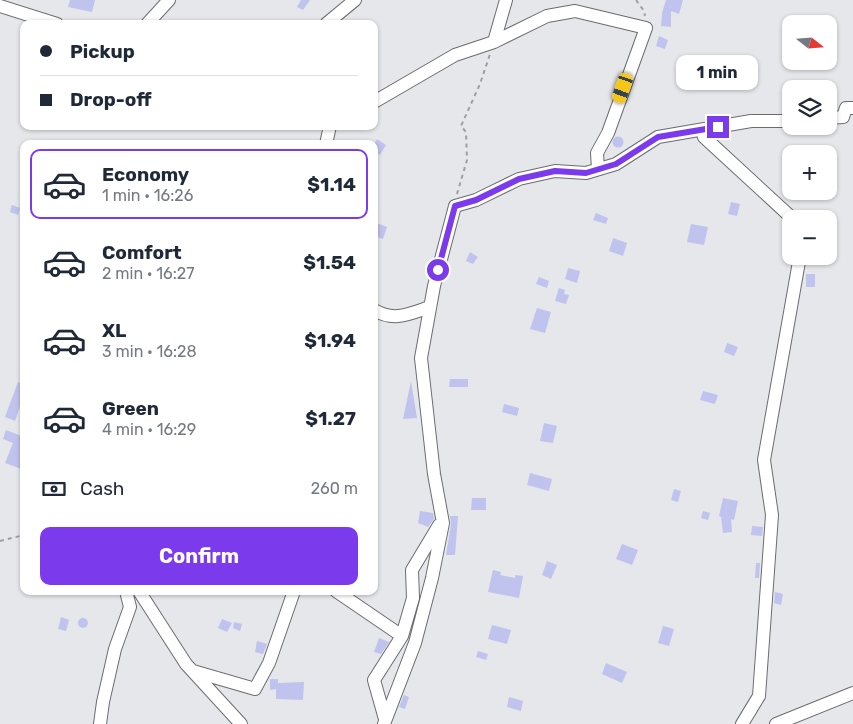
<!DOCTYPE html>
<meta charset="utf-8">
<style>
body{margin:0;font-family:Rubik,sans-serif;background:#f2f2f3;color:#1f2937;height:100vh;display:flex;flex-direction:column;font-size:19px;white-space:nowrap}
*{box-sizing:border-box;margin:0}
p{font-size:16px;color:#747a83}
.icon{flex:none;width:28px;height:28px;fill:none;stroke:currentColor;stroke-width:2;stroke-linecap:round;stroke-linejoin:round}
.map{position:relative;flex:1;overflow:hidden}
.drawer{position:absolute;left:20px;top:140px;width:358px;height:455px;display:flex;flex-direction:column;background:#fff;border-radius:10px;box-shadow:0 1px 4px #0004}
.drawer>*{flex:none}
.guide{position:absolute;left:20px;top:20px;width:358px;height:110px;border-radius:10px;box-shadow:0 1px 4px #0004;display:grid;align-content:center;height:110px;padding:0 20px;background:#fff}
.needle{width:32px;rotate:107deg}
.buttons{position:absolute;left:782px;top:15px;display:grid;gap:10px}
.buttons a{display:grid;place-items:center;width:55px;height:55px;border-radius:10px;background:#fff;box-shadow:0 1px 4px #0004;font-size:25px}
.end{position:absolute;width:22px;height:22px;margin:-11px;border:6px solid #7c3aed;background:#fff;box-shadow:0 0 0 2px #fff}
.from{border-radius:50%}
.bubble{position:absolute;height:35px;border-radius:10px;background:#fff;box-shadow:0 1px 4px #0004;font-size:16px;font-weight:700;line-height:35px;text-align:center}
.car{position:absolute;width:15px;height:30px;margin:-15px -8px;border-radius:6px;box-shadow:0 0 4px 1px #0007;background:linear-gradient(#f5c518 24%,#345 0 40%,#f5c518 0 76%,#345 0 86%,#f5c518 0)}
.guide b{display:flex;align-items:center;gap:18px;height:48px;font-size:19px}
.guide b+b{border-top:1px solid #e0e1e3}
.guide i{width:12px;height:12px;background:#1f2937}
ul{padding:9px 0 0;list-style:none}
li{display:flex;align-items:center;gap:15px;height:70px;margin:0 10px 8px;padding:0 10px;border:2px solid transparent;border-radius:10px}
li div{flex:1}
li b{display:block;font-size:19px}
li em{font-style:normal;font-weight:700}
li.active{border-color:#7c3aed}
li>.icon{width:45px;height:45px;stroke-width:1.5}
.pay{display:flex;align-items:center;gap:12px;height:55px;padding:0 20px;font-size:19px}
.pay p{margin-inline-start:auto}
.primary-button{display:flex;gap:10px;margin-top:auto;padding:10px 20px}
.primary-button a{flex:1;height:58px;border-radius:10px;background:#7c3aed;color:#fff;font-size:20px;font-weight:700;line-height:58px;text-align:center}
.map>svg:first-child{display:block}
.building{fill:#bfc3ee}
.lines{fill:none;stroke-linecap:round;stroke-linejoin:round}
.minor-casing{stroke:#6b6c70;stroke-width:14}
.path{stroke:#9e9fa2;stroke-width:2;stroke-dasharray:4 4;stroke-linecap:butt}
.minor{stroke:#fff;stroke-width:12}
.route{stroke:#7c3aed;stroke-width:6}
</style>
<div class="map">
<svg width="853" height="724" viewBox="0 0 853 724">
<rect width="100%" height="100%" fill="#e6e7eb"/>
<path class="building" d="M70,0H95L92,12L68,7Z
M301,0H310L303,10L297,7Z
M666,0H683L679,14L671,11V27L661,26L662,13Z
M659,36L668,40L665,49L656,46Z
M701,57L713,62L705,78L694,73Z
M612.5 142a5.5 5.5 0 1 1 11 0a5.5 5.5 0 1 1-11 0Z
M377,139L386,145L380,155L374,151V144Z
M731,202L740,204L737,216L728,214Z
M12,205L20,208L18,215L10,212Z
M596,213L608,218L606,224L593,220Z
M374,222L387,227L383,239L374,236Z
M691,224L708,227L704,245L687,242Z
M613,238L627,243L623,256L609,251Z
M470,252L478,257L473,264L466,261Z
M568,268L580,271L577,283L565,279Z
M806,274H815V287H806Z
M539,277L549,281L547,288L536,284Z
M559,288L565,290L564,294L569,295L566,304L555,301Z
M537,308L551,312L545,333L530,329Z
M727,343L738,347L734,356L724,352Z
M450,379H468V387H449Z
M411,381L417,418L403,419Z
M18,382L24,384V395L15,421L5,417Z
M703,391L718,395L715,404L700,400Z
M504,404L519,408L517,416L502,412Z
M544,423L557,426L553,443L540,441Z
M6,430L24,437V470L5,463L13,443L3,439Z
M530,473L552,479L549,491L527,485Z
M674,489L681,491L678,502L671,500Z
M472,498H486V510H471Z
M723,498L738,501L734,520L731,519L732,532L723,533L721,517L719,516Z
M420,511L433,513L434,519L428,527L418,523Z
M703,511L710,513L708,520L701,518Z
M450,516H458L455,555H446L451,524Z
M752,526L763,527L762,536L751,535Z
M622,544L638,550L632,565L616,559Z
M547,561L557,565L551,579L542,575Z
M756,563H760L759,578H755Z
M493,570L501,572L500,575L515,578V575L523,576L519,598L488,592Z
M775,592L783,594L781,605L774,603Z
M61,617L69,620L66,631L58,629Z
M78 623a5 5 0 1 1 10 0a5 5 0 1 1-10 0Z
M222,619L232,623L227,632L218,628Z
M234,622L242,624L240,631L233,628Z
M492,625L511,630L507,644L488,639Z
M663,626L674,629L669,646L658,643Z
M379,638L389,642L381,654L374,652Z
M257,641L267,644L263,654L255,652Z
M478,651L488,654L486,660L476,657Z
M606,663L627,672L622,683L602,674Z
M270,679H278V683L304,682L303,700L276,699V689L270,690Z
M404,695L409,697L405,709L399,707Z
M509,697L523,701L521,711L507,707Z"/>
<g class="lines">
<g class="minor-casing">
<path id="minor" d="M0,6L57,24
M147,24L169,0
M326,24L355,0
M494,42L506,0
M374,102L455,55L494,42L547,16L575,11L646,28L608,133L597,153L598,169
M829,118L843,117L846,108H853
M702,130L704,137L793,219
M326,144L330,126
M374,310C394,322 409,314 430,307
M139,591L186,664L241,724
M336,591L402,636L374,680L385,719
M402,636L413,598L412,570L439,525
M193,671L255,689L269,663L294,591
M100,724L103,702L115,649L130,607L126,591
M384,724L415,643L432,578L443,523L434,474L421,358L434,286L455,206L476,200L519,179L555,171L586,173L616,164L658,137L751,121H791
M742,724L759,696L772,515L764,460L800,256
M776,724L853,693"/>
</g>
<path class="path" d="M636,0L644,11L645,16
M457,194L467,160L466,132L461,126L480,84L490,54
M0,541L24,535"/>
<use href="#minor" class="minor"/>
</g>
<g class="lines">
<path class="route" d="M438,270L455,206L476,200L519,179L555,171L586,173L616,164L658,137L718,127"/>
</g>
</svg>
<div class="buttons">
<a><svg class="needle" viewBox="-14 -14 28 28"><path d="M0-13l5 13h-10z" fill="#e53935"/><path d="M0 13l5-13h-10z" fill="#747a83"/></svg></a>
<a><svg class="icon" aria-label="layers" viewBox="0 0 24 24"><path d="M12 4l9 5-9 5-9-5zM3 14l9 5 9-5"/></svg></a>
<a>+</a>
<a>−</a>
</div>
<i class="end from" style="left:438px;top:270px"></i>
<i class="end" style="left:718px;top:127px"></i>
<div class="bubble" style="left:676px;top:55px;width:82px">1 min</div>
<i class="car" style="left:623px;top:88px;rotate:199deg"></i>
<div class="guide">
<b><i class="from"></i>Pickup</b>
<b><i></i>Drop-off</b>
</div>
<section class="drawer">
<ul>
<li class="active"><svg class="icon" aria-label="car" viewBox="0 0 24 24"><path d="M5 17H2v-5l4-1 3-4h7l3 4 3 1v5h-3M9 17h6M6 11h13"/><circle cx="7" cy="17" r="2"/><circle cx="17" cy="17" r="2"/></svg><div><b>Economy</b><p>1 min · 16:26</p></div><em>$1.14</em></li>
<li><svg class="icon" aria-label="car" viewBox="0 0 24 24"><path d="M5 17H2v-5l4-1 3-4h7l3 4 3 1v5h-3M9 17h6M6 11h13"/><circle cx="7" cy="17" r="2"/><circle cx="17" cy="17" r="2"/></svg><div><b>Comfort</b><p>2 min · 16:27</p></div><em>$1.54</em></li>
<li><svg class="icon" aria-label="car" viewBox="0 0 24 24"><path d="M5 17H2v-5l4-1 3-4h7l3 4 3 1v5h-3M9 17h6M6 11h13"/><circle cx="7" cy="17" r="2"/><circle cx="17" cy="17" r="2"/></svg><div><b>XL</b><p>3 min · 16:28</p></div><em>$1.94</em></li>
<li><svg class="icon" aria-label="car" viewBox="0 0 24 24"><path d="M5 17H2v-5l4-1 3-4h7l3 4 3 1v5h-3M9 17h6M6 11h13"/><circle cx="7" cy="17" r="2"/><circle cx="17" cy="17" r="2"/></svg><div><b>Green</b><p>4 min · 16:29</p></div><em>$1.27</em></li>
</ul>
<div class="pay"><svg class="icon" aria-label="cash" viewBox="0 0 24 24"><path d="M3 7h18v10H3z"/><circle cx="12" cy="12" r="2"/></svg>Cash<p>260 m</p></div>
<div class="primary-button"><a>Confirm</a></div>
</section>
</div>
